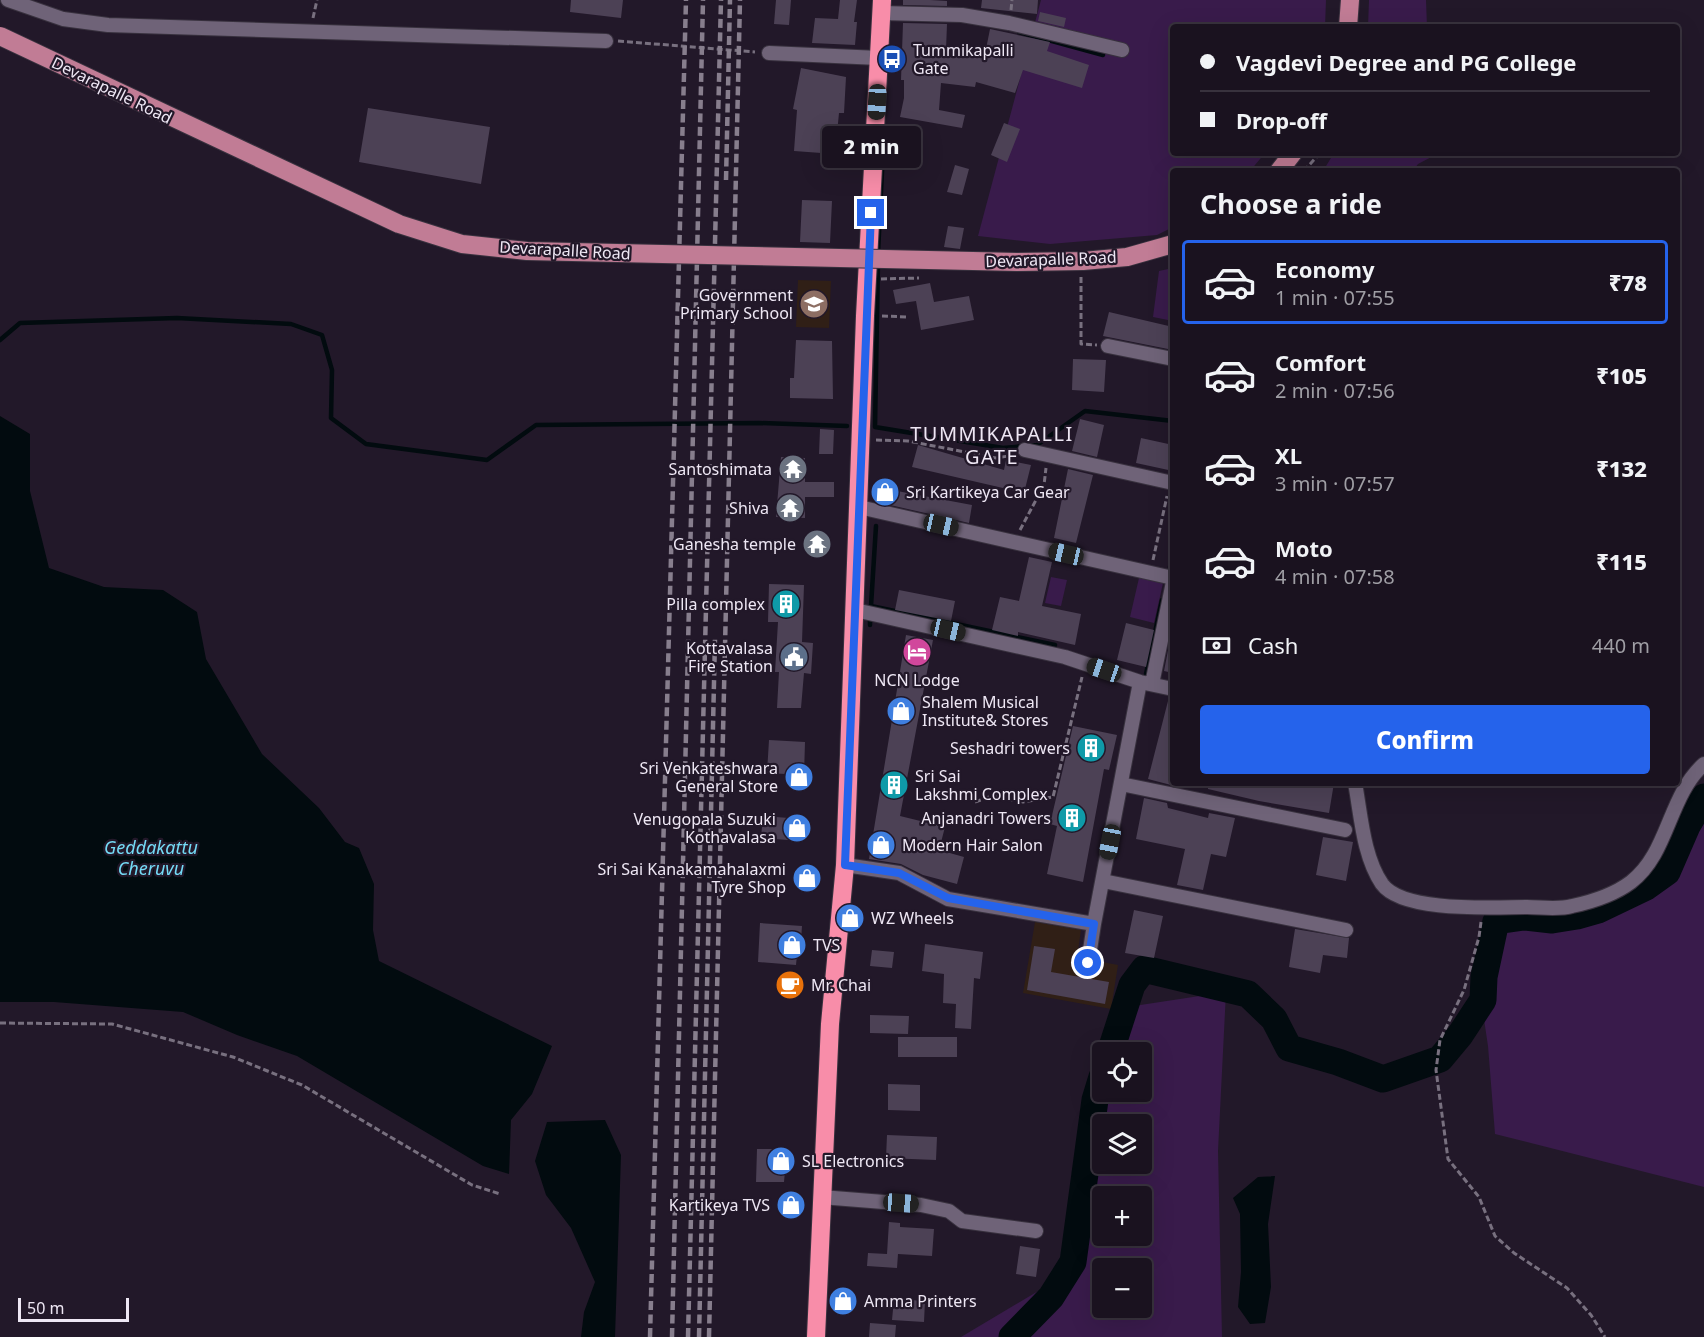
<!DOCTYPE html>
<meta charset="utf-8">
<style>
body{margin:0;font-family:"Noto Sans",sans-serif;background:#27202c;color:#f1f3f6;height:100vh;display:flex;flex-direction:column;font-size:22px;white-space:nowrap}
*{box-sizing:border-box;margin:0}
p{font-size:20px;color:#9f9ea4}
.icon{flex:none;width:33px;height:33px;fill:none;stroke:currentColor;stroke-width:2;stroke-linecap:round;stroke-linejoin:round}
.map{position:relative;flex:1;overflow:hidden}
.drawer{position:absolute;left:1170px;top:168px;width:510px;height:618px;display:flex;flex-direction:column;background:#1a121f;border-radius:6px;box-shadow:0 6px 24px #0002,0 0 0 2px #38323d}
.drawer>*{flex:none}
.hud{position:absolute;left:1170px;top:24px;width:510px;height:132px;border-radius:6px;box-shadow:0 6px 24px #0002,0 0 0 2px #38323d;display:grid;align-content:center;height:132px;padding:0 30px;background:#1a121f}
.buttons{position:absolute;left:1092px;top:1042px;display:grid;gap:12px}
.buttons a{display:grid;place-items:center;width:60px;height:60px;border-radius:6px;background:#1a121f;box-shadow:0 6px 24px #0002,0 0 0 2px #38323d;font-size:30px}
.scale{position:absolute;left:18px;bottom:15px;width:111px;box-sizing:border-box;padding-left:6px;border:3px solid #eee7f4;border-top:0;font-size:16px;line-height:21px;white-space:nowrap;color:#eee7f4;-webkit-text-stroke:4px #221829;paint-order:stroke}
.end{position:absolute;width:27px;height:27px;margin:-14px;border:8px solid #2563eb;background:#fff;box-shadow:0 0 0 3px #fff}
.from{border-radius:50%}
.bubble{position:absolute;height:42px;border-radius:6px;background:#1a121f;box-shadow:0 6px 24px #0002,0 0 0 2px #38323d;font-size:20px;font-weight:800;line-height:42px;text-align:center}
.car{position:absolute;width:18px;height:36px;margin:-18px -9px;border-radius:8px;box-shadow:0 0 4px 2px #0007;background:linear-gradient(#222 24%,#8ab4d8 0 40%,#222 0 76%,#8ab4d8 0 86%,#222 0)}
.hud b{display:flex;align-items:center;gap:21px;height:57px;font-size:22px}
.hud b+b{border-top:2px solid #38323d}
.hud i{width:15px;height:15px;background:#f1f3f6}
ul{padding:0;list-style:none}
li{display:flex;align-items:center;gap:18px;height:84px;margin:0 12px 9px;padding:0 18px;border:3px solid transparent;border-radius:6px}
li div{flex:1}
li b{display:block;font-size:22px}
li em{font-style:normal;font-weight:800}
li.on{border-color:#2563eb}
li>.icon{width:54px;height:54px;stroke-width:1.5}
h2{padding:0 30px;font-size:27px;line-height:72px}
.pay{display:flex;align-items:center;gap:15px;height:66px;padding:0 30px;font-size:22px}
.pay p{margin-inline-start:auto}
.action{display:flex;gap:12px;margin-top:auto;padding:12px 30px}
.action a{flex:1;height:69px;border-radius:6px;background:#2563eb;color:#fff;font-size:24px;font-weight:800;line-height:69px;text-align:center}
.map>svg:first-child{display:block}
.education{fill:#301f16}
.green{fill:#391b4b;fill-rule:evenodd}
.water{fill:#020b0f}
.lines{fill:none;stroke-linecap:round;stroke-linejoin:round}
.stream{stroke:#020b0f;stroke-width:4.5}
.river{stroke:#020b0f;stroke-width:27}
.building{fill:#4c4155}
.minor-casing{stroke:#38313e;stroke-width:16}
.major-casing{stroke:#38313e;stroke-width:20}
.highway-casing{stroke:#38313e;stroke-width:20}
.path{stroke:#78707f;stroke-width:3;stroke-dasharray:6 3;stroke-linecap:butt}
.minor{stroke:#6f6378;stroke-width:14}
.major{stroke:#c17c95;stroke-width:18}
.highway{stroke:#f88da9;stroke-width:18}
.rail{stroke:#877e8d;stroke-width:4.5;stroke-dasharray:9 4.5;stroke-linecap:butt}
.major-bridge-casing{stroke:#38313e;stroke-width:20;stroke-linecap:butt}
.major-bridge{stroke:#c17c95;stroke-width:18}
.route{stroke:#2563eb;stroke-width:8}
.labels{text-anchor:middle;stroke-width:4.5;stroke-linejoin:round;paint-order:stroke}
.poi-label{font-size:16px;fill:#eee7f4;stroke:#221829;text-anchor:end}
.street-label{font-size:16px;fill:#eee7f4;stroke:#221829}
.water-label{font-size:18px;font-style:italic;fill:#74dbf6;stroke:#221829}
.quarter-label{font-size:20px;letter-spacing:1.5px;fill:#eee7f4;stroke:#221829}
</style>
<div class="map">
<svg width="1704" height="1337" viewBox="0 0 1704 1337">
<rect width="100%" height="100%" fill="#221829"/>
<path class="education" d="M798,280L831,281L829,328L796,327Z
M1035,922L1081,930L1077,957L1118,965L1111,1009L1023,993Z"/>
<path class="green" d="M1041,0H1326L1325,27H1173V153H1265L1250,171H1173V227L1157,235L1050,244L978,236Z
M1369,0H1426L1427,27H1368Z
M1334,153H1439L1418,164L1413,171H1323Z
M1173,268V321L1153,317L1159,271Z
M1051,577L1067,580L1061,606L1045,603Z
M1139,578L1163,583L1154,623L1130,617Z
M1704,804V1187L1495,1134L1488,1046L1478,979L1486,916L1555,925L1588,917L1644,895L1675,872L1688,836Z
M1226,992L1218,1151L1222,1337H961L1067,1274L1102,1073V1092H1142V1053H1106L1114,1009ZM1102,1125H1142V1164H1102ZM1102,1197H1142V1236H1102ZM1102,1269H1142V1308H1102Z"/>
<path class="water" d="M0,416L30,434V491L49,568L104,587L163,590L197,612L206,659L262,754L319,808L345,842L359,848L374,884L373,930L379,961L552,1046L532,1094L511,1120L509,1174L483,1166L297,1056L237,1035L183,1012L54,1002H0Z
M605,1120L621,1155L615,1337H581L584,1312L595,1282L571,1228L546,1195L535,1161L547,1122Z
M1275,1176L1268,1224L1271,1287L1265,1323L1250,1324L1238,1307L1241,1272L1240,1214L1233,1198L1258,1177Z"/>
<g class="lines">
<path class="stream" d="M1019,32L1103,55
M878,253L883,151
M878,262L875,427L1003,448L1037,445L1085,411L1173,421
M0,340L20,323L177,318L291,324L322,335L332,370L331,418L366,444L487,460L536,425L759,423L847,426
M876,526L871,606L1055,645
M1170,567L1173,552
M870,625V621
M1146,674L1162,600"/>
<path class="river" d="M1110,1053L1132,985L1144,969L1248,994L1274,1019L1289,1048L1338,1062L1383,1079L1440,1059L1460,1035L1483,1000L1484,977L1496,921L1524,917L1552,920L1577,916L1598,910L1646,887L1667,872L1687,826L1704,797
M1012,1337L1051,1297L1073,1262L1095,1100L1102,1077"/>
</g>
<path class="building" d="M571,0H623L621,18L570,12Z
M776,0H791L789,25L774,24Z
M840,0H857L854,22H857L855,45L812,43L815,18L838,19Z
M903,0H930L947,1V6L903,5Z
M982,0H1038L1037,14L981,8Z
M1040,12L1066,18L1064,27L1038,21Z
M903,23L947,24L946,50L985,54L990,29L1050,42L1047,51L1089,65L1082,88L1023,70L1015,93L976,82L975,87L941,83L939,110L965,115L962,128L900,117L904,98V80H901Z
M801,68L846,77L844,113H839L835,154L794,151L797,110L793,109Z
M368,108L490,127L481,184L359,162Z
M1004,123L1020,129L1007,162L991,155Z
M955,165L969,169L962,195L947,192Z
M802,200L832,201L830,243L800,242Z
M948,226L964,228L960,249L944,247Z
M930,283L934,302L969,296L974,320L921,330L916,301L896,304L893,290Z
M1109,312L1173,327V350L1103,336Z
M796,340L832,341L833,399L790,398V378H794Z
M1073,359L1106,360L1104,392L1072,390Z
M1080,419L1104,425L1097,457L1072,451Z
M820,429L834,430L833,454H819Z
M1141,438L1173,445V471L1136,463Z
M918,445L1004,470L1006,460L1031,465L1024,493L912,467Z
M781,457L805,458V482H834V497H805V518L776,517Z
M1068,469L1093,475L1076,543L1054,538Z
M881,488L972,505L969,523L877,502Z
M827,536V551H808L807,537Z
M1029,557L1052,562L1042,606L1081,614L1075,645L1018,632V636L992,630L1000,597L1019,601Z
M769,584L804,585L802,642L813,643L811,674L804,673L801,708H777L779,672H775L778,622H768Z
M899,590L955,601L951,621L895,610Z
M1126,623L1154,630L1146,667L1117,660Z
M906,635L933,640L900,816L945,827L939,850L964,857L957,884L923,875L901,864L869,859Z
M1171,635H1173V673L1164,671Z
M1168,701H1173L1171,785L1148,779Z
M1073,726L1117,735L1109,770L1104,769L1083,882L1047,874L1057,826L1050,824Z
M769,740L805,742L804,775L767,773Z
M1208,783H1334L1329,813L1259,801L1208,789Z
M1144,798L1167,803L1168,808L1208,818L1209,813L1235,818L1226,857L1211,854L1203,890L1177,885L1185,849L1136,839Z
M763,816L802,819L801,841L761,838Z
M1323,837L1353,842L1346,881L1316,875Z
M1134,910L1163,916L1154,958L1125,953Z
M760,923L802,926L800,955H797L796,965L758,962Z
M1295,929L1349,938L1347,958L1323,955L1320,973L1289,967Z
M925,944L983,952L980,979L974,978L971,1029L955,1028L956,1004L943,1003L944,974L922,971Z
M1034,946L1055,949L1051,972L1109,982L1105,1004L1027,990Z
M872,950L894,952L892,968L870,966Z
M870,1015L909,1016L908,1034L870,1033Z
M898,1037H957V1057H898Z
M888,1084L920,1085V1111L888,1110Z
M887,1135L937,1137L936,1160L886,1158Z
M757,1149H787L784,1182H756Z
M889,1222L900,1223V1227L934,1229L932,1256L898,1254L897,1268L867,1266L868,1253L887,1254Z
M1020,1246L1040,1249L1036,1277L1016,1274Z
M894,1299L925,1301L924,1322L892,1320Z
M870,1323L896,1325L895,1337H869Z"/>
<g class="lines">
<g class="minor-casing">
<path id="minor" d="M8,0L63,19L108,25L606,41
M881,13L962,15L1009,23L1122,50
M769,53L879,58
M1108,346L1173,359
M1025,450L1173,483
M859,507L1173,578
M855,610L1065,657L1140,682L1173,689
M1152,684L1173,582
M1355,783C1361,815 1363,856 1382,884C1403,913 1494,907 1527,907C1541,907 1558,910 1572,906C1591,902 1615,894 1631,882C1669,853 1668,796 1704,764
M1121,784L1345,830
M845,865L899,873L948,899L1094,924L1140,682
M1103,881L1346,930
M1088,963L1094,924
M821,1197L921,1205L949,1211L962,1221L1036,1231"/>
</g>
<g class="major-casing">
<path id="major" d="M1348,27L1350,0
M1279,171L1293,153"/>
</g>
<g class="highway-casing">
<path id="highway" d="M816,1337L830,1024L845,865L865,316L882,0"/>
</g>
<path class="path" d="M1011,10L1012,0
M313,18L317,0
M618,41L755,52
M1304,171L1320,153
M1081,277V344L1097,345
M881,279L919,278
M882,316L909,317
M876,440L908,441L996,458L1015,455
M1020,530L1044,485L1046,468
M1153,560L1167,496
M975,802L992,796L1023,802L1053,797L1082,677
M1481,922L1479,937L1464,990L1440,1040L1436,1070L1448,1159L1479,1197L1495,1236L1514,1253L1567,1288L1591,1315L1605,1337
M0,1023L112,1024L233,1057L302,1085L472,1185L500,1194"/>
<use href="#minor" class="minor"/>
<use href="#major" class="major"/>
<use href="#highway" class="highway"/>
<path class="rail" d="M726,180L730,0
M650,1337L686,0
M672,1337L703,0
M688,1337L721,0
M699,1337L715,639
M709,1337L740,0"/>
<g class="major-bridge-casing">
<path id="major-bridge" d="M0,36L399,224L462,244L527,251L1017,262L1083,261L1127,257L1173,244"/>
</g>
<use href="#major-bridge" class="major-bridge"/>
</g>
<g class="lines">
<path class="route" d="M871,213L845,865L899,873L948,898L1094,924L1088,963"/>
</g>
<defs>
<g id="bus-disc" transform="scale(1.5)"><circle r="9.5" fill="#1a4fb4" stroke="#221829"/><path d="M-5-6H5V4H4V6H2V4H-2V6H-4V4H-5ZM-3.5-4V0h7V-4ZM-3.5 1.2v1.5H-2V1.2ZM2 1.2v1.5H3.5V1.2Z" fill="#fff"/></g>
<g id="school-disc" transform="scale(1.5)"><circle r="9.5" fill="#8d6e63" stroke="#221829"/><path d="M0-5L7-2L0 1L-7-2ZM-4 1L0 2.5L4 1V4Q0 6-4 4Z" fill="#fff"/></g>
<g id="temple-disc" transform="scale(1.5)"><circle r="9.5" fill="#6b7280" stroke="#221829"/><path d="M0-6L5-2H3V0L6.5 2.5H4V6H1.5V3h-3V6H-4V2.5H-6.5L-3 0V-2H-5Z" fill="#fff"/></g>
<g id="shop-disc" transform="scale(1.5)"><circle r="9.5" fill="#3f7fe0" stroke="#221829"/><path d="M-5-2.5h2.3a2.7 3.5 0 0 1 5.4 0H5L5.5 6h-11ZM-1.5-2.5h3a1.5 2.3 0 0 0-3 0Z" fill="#fff"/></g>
<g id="building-disc" transform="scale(1.5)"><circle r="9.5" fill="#0f9aa8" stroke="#221829"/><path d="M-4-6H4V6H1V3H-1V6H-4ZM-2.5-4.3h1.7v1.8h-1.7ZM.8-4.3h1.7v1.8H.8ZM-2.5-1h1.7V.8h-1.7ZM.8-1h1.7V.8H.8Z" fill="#fff"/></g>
<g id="hotel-disc" transform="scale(1.5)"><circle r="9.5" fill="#d1479c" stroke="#221829"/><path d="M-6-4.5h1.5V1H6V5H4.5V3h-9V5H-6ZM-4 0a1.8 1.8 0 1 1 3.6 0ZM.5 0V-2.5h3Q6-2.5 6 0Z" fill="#fff"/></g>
<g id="civic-disc" transform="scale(1.5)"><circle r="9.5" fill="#5c6f8a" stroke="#221829"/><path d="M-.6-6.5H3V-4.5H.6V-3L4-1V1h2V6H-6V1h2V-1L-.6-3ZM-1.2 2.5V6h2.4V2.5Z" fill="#fff"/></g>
<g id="cafe-disc" transform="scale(1.5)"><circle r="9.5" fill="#e8710a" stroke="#221829"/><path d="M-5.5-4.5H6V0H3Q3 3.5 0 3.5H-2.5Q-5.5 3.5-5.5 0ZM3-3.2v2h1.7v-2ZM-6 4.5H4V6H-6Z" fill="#fff"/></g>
</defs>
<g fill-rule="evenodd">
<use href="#bus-disc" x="892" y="59"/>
<use href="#school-disc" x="814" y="304"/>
<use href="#temple-disc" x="793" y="469"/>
<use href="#shop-disc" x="885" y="492"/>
<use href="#temple-disc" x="790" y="508"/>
<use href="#temple-disc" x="817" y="544"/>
<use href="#building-disc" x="786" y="604"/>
<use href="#hotel-disc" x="917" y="652"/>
<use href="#civic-disc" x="794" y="657"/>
<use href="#shop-disc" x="901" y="711"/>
<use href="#building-disc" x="1091" y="748"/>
<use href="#shop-disc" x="799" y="777"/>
<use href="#building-disc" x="894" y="785"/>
<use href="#building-disc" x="1072" y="818"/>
<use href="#shop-disc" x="797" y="828"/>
<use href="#shop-disc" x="881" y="845"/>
<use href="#shop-disc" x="807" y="878"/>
<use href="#shop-disc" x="850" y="918"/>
<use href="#shop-disc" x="792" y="945"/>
<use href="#cafe-disc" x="790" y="985"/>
<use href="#shop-disc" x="781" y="1161"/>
<use href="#shop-disc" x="791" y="1205"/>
<use href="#shop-disc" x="843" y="1301"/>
</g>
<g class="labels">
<g class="poi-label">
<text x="913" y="56" text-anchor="start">Tummikapalli<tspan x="913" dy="18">Gate</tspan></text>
<text x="793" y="301">Government<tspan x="793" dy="18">Primary School</tspan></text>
<text x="772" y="475">Santoshimata</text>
<text x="906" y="498" text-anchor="start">Sri Kartikeya Car Gear</text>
<text x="769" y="514">Shiva</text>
<text x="796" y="550">Ganesha temple</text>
<text x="765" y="610">Pilla complex</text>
<text x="773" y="654">Kottavalasa<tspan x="773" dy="18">Fire Station</tspan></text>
<text x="917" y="686" text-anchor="middle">NCN Lodge</text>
<text x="922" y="708" text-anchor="start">Shalem Musical<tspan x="922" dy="18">Institute&amp; Stores</tspan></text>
<text x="1070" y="754">Seshadri towers</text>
<text x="778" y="774">Sri Venkateshwara<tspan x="778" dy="18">General Store</tspan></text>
<text x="915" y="782" text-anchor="start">Sri Sai<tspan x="915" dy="18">Lakshmi Complex</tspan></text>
<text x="1051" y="824">Anjanadri Towers</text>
<text x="776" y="825">Venugopala Suzuki<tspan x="776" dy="18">Kothavalasa</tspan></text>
<text x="902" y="851" text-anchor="start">Modern Hair Salon</text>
<text x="786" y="875">Sri Sai Kanakamahalaxmi<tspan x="786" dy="18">Tyre Shop</tspan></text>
<text x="871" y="924" text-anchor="start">WZ Wheels</text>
<text x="813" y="951" text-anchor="start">TVS</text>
<text x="811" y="991" text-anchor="start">Mr. Chai</text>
<text x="802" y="1167" text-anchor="start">SL Electronics</text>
<text x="770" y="1211">Kartikeya TVS</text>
<text x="864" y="1307" text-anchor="start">Amma Printers</text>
</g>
<g class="street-label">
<text transform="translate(112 90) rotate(26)" y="6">Devarapalle Road</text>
<text transform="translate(565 250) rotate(3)" y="6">Devarapalle Road</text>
<text transform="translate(1051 259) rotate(-2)" y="6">Devarapalle Road</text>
</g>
<g class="water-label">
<text x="151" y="854">Geddakattu<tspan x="151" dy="21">Cheruvu</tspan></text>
</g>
<g class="quarter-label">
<text x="992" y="441">TUMMIKAPALLI<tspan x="992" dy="23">GATE</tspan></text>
</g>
</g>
</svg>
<div class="buttons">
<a><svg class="icon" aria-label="locate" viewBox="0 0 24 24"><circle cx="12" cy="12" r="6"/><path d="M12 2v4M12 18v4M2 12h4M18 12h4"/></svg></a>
<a><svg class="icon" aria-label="layers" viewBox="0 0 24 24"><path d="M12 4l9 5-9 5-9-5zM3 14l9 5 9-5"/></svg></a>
<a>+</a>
<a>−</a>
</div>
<div class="scale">50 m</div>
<i class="end from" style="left:1088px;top:963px"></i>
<i class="end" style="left:871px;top:213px"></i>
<div class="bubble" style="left:822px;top:126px;width:99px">2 min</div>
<i class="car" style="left:877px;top:102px;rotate:183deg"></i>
<i class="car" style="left:941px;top:525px;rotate:103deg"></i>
<i class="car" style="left:1066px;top:554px;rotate:283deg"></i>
<i class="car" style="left:948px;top:630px;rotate:103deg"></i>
<i class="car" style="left:1104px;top:670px;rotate:289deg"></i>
<i class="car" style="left:1110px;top:842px;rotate:191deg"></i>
<i class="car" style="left:901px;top:1203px;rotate:94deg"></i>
<div class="hud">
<b><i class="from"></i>Vagdevi Degree and PG College</b>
<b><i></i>Drop-off</b>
</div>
<section class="drawer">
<h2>Choose a ride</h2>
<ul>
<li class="on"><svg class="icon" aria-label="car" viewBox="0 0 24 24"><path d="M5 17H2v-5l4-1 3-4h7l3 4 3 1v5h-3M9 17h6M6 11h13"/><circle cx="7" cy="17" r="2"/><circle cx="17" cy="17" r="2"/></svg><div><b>Economy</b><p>1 min · 07:55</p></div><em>₹78</em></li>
<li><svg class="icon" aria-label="car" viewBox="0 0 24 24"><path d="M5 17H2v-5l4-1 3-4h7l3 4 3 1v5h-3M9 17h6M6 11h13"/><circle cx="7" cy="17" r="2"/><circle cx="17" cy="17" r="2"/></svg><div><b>Comfort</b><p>2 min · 07:56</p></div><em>₹105</em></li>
<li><svg class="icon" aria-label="car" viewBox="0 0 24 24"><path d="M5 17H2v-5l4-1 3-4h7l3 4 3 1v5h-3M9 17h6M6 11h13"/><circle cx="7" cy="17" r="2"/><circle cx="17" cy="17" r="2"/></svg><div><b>XL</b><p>3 min · 07:57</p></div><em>₹132</em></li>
<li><svg class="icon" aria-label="car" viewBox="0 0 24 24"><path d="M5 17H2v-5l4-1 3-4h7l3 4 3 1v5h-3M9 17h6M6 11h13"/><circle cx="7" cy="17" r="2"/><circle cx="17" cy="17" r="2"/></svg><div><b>Moto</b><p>4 min · 07:58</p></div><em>₹115</em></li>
</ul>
<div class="pay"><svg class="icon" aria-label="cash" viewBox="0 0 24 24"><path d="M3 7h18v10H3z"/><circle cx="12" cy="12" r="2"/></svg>Cash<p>440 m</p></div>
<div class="action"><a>Confirm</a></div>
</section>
</div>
